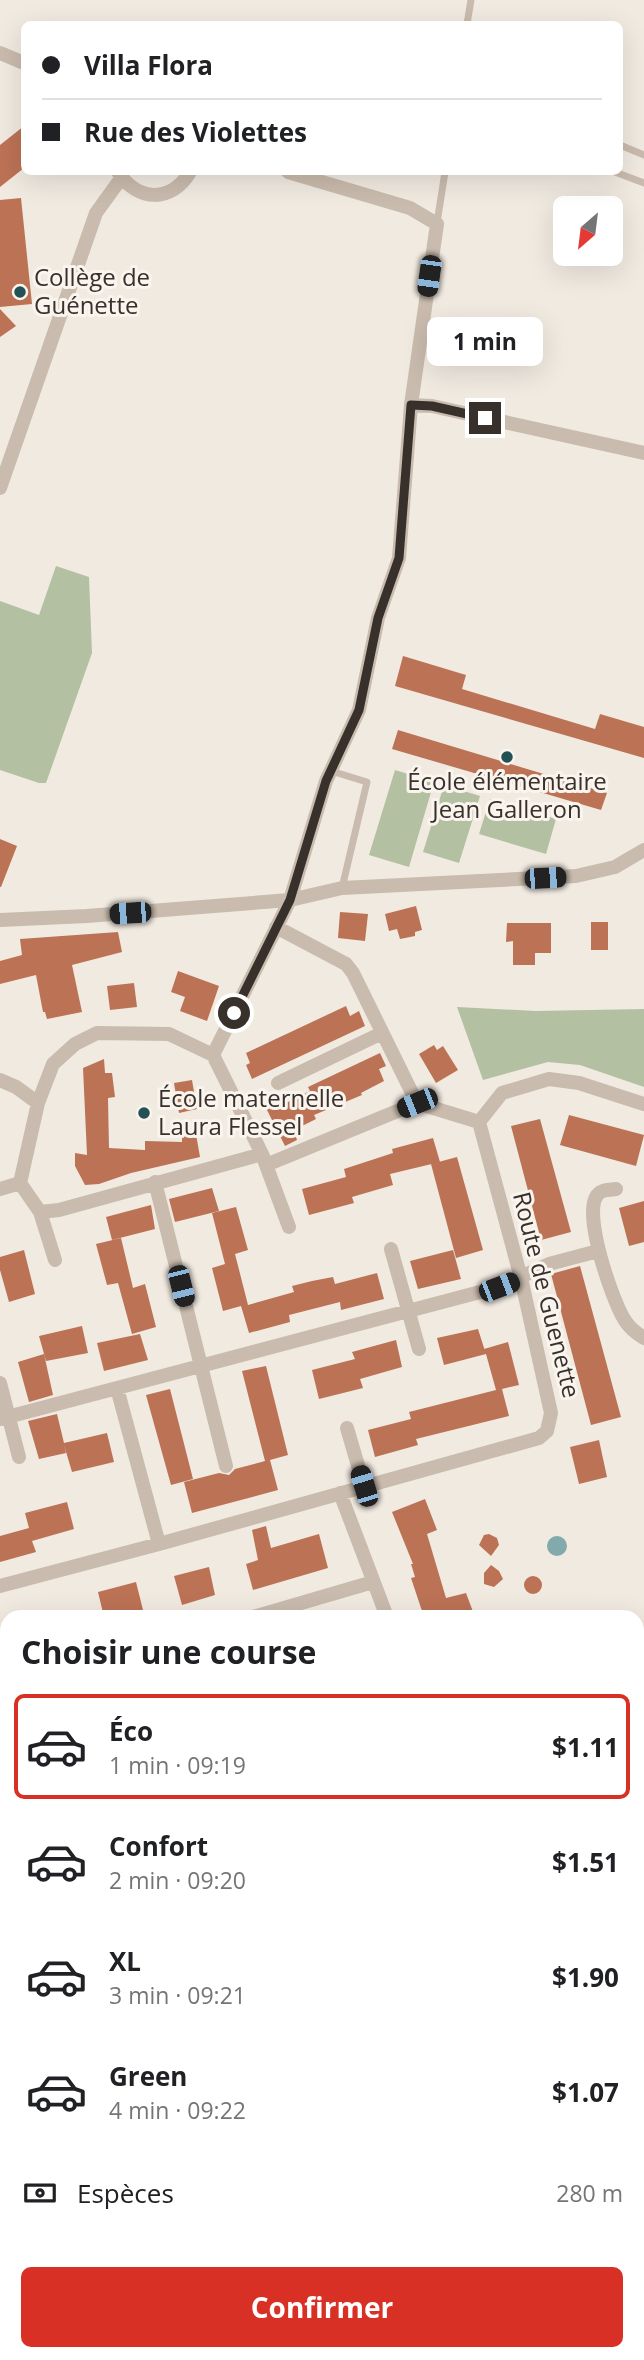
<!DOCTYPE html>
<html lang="fr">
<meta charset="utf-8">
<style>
body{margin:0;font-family:"Open Sans",sans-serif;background:#f6f6f6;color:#202124;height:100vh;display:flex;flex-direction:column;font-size:26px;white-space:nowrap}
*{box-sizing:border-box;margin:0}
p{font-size:23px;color:#757577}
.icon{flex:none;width:38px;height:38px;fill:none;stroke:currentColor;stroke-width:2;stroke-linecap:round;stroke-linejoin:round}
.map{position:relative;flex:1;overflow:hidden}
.side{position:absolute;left:0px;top:1610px;width:644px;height:751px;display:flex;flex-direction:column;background:#fff;border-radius:21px 21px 0 0;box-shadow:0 7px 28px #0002}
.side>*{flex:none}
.guide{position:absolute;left:21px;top:21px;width:602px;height:154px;border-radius:10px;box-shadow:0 7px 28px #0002;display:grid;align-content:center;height:154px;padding:0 21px;background:#fff}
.needle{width:46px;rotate:208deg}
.fabs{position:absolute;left:553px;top:196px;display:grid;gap:14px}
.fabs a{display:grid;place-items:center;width:70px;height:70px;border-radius:10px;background:#fff;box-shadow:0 7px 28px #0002;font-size:35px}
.end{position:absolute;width:32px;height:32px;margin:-16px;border:9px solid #38302b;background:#fff;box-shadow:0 0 0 4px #fff}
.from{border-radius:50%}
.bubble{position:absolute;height:49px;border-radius:10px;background:#fff;box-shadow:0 7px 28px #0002;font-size:23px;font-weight:700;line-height:49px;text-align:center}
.car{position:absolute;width:21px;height:42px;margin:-21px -10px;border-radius:9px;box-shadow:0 0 5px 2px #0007;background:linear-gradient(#222 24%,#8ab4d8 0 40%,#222 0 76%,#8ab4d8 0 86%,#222 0)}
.guide b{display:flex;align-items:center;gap:24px;height:66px;font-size:26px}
.guide b+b{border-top:2px solid #e0e0e0}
.guide i{width:18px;height:18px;background:#202124}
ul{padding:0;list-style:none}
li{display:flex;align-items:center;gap:21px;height:105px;margin:0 14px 10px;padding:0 7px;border:4px solid transparent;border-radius:10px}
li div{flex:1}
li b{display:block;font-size:26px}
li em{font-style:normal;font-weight:700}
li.selected{border-color:#d93025}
li>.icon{width:63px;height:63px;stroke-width:1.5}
h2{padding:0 21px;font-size:32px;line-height:84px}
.pay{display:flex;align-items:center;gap:18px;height:77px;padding:0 21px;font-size:26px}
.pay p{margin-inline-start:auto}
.cta{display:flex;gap:14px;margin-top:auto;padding:14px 21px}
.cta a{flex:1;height:80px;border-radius:10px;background:#d93025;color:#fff;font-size:28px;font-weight:700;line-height:80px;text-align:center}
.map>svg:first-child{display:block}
.green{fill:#b4c0a2}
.water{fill:#82a9ac}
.building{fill:#bc7255}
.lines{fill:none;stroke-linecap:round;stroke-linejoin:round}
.service{stroke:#c9bbad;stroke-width:7}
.minor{stroke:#c9bbad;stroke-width:14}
.primary{stroke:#79685e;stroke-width:18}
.route{stroke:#38302b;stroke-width:9}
.poi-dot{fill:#245156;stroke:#f9f4ed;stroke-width:2.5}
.labels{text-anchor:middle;stroke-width:6;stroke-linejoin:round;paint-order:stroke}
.poi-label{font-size:24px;fill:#38302b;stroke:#f9f4ed;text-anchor:start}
.street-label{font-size:24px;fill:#38302b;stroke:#f9f4ed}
</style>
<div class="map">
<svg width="644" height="2360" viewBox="0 0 644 2360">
<rect width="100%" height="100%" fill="#f1eae1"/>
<path class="green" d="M56,566L89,577L92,653L46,783H39L0,770V601L39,615Z
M395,770L434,782L409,867L369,855Z
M444,785L480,796L459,863L423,852Z
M490,799L556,819L546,854L479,834Z
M457,1007L536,1011L644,1009V1087L580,1065L548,1062L483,1080Z"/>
<path class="water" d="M547 1546a10 10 0 1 1 20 0a10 10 0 1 1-20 0Z
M637,1769L644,1770V1834H637Z"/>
<path class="building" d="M24,126V168L0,187V145Z
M21,198L32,304L0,307V200Z
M0,309L16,326L0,337Z
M403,656L466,675L462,689L595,729L600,714L644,727V758L395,686Z
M398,730L607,793L601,810L392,749Z
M0,839L17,846L1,887H0Z
M416,906L422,930L415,932V936L400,939L397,929L389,931L385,914Z
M340,912L368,914L365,941L338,938Z
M591,922H608V950H591Z
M507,923H551V953H535V965H513V941L506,942Z
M118,932L122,952L72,965L82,1012L47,1019L45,1012H43L36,975L0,984V961L22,955L20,939Z
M178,971L219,986L207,1021L180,1011L185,997L171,992Z
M134,983L137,1007L110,1010L107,986Z
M346,1006L350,1016L359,1011L365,1026L252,1079L246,1065L250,1063L246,1053Z
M434,1045L437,1050L443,1046L458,1070L436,1083L419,1054Z
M380,1053L386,1066L379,1069L384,1081L361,1093L362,1095L314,1115L316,1119L294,1130L297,1140L285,1146L265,1106L285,1097L288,1102L310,1091L308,1087Z
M104,1059L105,1073H112L115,1097L108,1098L109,1148L145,1150V1141L182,1142V1134H196L200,1157L131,1173L99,1184L85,1185L75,1166V1153L87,1155L83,1068Z
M192,1080L197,1109L179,1113L174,1083Z
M569,1115L644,1135L636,1166L560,1145Z
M540,1119L571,1232L541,1240L511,1126Z
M433,1138L440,1162L390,1174L393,1185L352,1197L354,1203L309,1215L302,1189L346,1177L344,1169L393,1153L392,1149Z
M457,1157L483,1250L456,1258L431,1164Z
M212,1188L219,1211L175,1222L169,1199Z
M644,1201V1242L629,1246L619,1208Z
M151,1205L155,1229L112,1240L106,1217Z
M236,1207L248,1250L235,1254L248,1305L294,1292L292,1286L312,1281L333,1277L335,1284L377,1273L384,1299L341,1310L340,1302L289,1315L290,1322L249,1333L241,1306L223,1311L212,1268L225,1264L212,1213Z
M121,1238L133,1288L145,1284L156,1327L132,1334L118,1283L107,1285L96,1244Z
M24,1250L35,1294L9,1302L0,1270V1257Z
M453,1250L461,1279L418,1289L410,1261Z
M580,1266L621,1417L591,1425L551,1274Z
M82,1326L88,1353L46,1361L39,1336Z
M478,1329L485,1351L484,1349L508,1342L519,1385L502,1389L509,1416L416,1439L418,1445L375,1457L368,1430L411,1419L409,1412L500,1389L496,1390L486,1354L444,1365L437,1338Z
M140,1334L148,1360L104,1371L97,1343Z
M396,1340L402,1367L360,1379L363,1388L319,1399L312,1370L355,1359L352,1352Z
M44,1354L53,1395L29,1402L18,1362Z
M266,1366L288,1455L270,1460L278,1490L192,1513L184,1482L219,1473L229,1475L235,1469L265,1461L242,1371Z
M170,1389L193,1479L171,1485L146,1395Z
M57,1414L64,1443L107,1433L114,1462L72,1472L64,1445L66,1453L39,1459L28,1421Z
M599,1440L607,1477L579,1484L570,1447Z
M425,1499L437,1530L427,1534L446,1598L466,1593L475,1617H424L411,1578L415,1577L411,1564H413L392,1512Z
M67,1502L74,1529L32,1541L36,1552L0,1562V1536L29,1528L25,1513Z
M266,1526L271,1548L319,1534L328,1568L253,1590L246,1564L258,1560L252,1530Z
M489,1534L497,1538L499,1545L491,1556L479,1545L484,1535Z
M491,1565L499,1571L503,1579L494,1587L484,1584V1573Z
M209,1567L215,1595L182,1605L174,1576Z
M524 1585a9 9 0 1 1 18 0a9 9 0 1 1-18 0Z
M136,1582L143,1610L119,1617H104L98,1592Z"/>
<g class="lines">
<path class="service" d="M467,24L471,0
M620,145L644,155
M615,172L644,183
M437,223L445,172
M331,771L367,782L342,888
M441,2360L443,2354"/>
<path class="minor" d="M0,53L24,63
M118,172C138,202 171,203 190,172
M411,405L432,406L644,453
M0,488L96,213L122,177
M0,920L87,916L290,900L342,888L576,876L615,867L644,850
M276,927L346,964L353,973L417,1103
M213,1055L290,900L326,781L359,710L378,618L399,558L411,405L437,224L410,208L288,172
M0,1080L16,1087L38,1103
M278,1083L382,1033
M479,1122L502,1093L549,1079L579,1083L644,1104
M155,1182L226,1466
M20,1183L38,1103L53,1064L75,1044L97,1033L169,1034L213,1055L262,1154L289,1227
M20,1183L40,1212L55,1260
M0,1189L20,1183
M616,1189C609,1190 600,1189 596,1197C584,1218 612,1299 624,1319C629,1328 636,1333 644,1338
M40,1212L59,1210L262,1154
M391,1249L419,1349
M0,1383L19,1457
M117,1388L159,1544
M0,1419L499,1287L549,1264L598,1251
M347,1428L364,1486
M340,1493L387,1617
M0,1586L159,1544L539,1438L547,1431L551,1413L521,1278L479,1122L417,1103L266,1165
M253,1617L373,1582
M0,1646L7,1671
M0,1686L7,1684
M637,2008L644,1990
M637,2037L644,2040
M0,2167L7,2178
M0,2221L7,2216
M637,2320L644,2321
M133,2354L138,2360
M311,2360L313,2354
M502,2360L504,2354
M608,2360L609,2354"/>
<path class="primary" d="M0,2242L7,2252
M79,2354L84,2360"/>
</g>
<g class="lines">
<path class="route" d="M234,1013L290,900L326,781L359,710L378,618L399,558L411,405L432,406L485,418"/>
</g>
<g class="poi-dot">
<circle cx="20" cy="292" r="7"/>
<circle cx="507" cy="757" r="7"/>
<circle cx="144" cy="1113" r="7"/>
</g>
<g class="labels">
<g class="poi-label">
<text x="34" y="286">Collège de<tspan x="34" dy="28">Guénette</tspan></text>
<text x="507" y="790" text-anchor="middle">École élémentaire<tspan x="507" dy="28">Jean Galleron</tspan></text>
<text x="158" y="1107">École maternelle<tspan x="158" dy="28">Laura Flessel</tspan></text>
</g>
<g class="street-label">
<text transform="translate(546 1295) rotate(76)" y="8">Route de Guenette</text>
</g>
</g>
</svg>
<div class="fabs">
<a><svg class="needle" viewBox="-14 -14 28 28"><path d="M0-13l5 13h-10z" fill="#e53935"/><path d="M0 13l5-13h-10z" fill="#757577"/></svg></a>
</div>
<i class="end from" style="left:234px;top:1013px"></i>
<i class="end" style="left:485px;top:418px"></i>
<div class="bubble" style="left:427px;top:317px;width:116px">1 min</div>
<i class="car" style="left:429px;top:276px;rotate:188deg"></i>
<i class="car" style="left:545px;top:878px;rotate:87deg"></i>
<i class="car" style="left:130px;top:913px;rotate:266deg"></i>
<i class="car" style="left:417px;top:1103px;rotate:248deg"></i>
<i class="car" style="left:181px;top:1286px;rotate:166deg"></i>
<i class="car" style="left:499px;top:1287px;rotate:69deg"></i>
<i class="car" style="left:364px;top:1486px;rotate:343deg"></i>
<div class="guide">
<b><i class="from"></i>Villa Flora</b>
<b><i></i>Rue des Violettes</b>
</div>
<section class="side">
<h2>Choisir une course</h2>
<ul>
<li class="selected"><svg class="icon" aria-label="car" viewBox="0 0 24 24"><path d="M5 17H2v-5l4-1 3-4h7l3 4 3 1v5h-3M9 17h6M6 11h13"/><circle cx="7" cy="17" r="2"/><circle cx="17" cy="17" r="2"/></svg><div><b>Éco</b><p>1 min · 09:19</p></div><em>$1.11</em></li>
<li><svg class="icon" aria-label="car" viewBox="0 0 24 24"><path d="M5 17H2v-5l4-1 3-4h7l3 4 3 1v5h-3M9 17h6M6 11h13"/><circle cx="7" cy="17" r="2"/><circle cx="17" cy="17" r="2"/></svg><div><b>Confort</b><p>2 min · 09:20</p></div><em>$1.51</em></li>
<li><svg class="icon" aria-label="car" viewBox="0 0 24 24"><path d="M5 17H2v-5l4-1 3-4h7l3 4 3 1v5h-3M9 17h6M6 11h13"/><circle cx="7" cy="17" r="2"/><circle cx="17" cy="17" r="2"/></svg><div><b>XL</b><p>3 min · 09:21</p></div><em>$1.90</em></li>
<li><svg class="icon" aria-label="car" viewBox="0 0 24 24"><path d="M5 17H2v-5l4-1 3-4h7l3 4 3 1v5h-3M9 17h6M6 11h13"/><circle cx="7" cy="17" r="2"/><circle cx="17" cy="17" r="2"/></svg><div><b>Green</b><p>4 min · 09:22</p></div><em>$1.07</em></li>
</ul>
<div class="pay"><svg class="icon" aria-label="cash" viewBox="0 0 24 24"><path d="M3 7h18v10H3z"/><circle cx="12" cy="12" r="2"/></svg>Espèces<p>280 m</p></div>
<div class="cta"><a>Confirmer</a></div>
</section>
</div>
